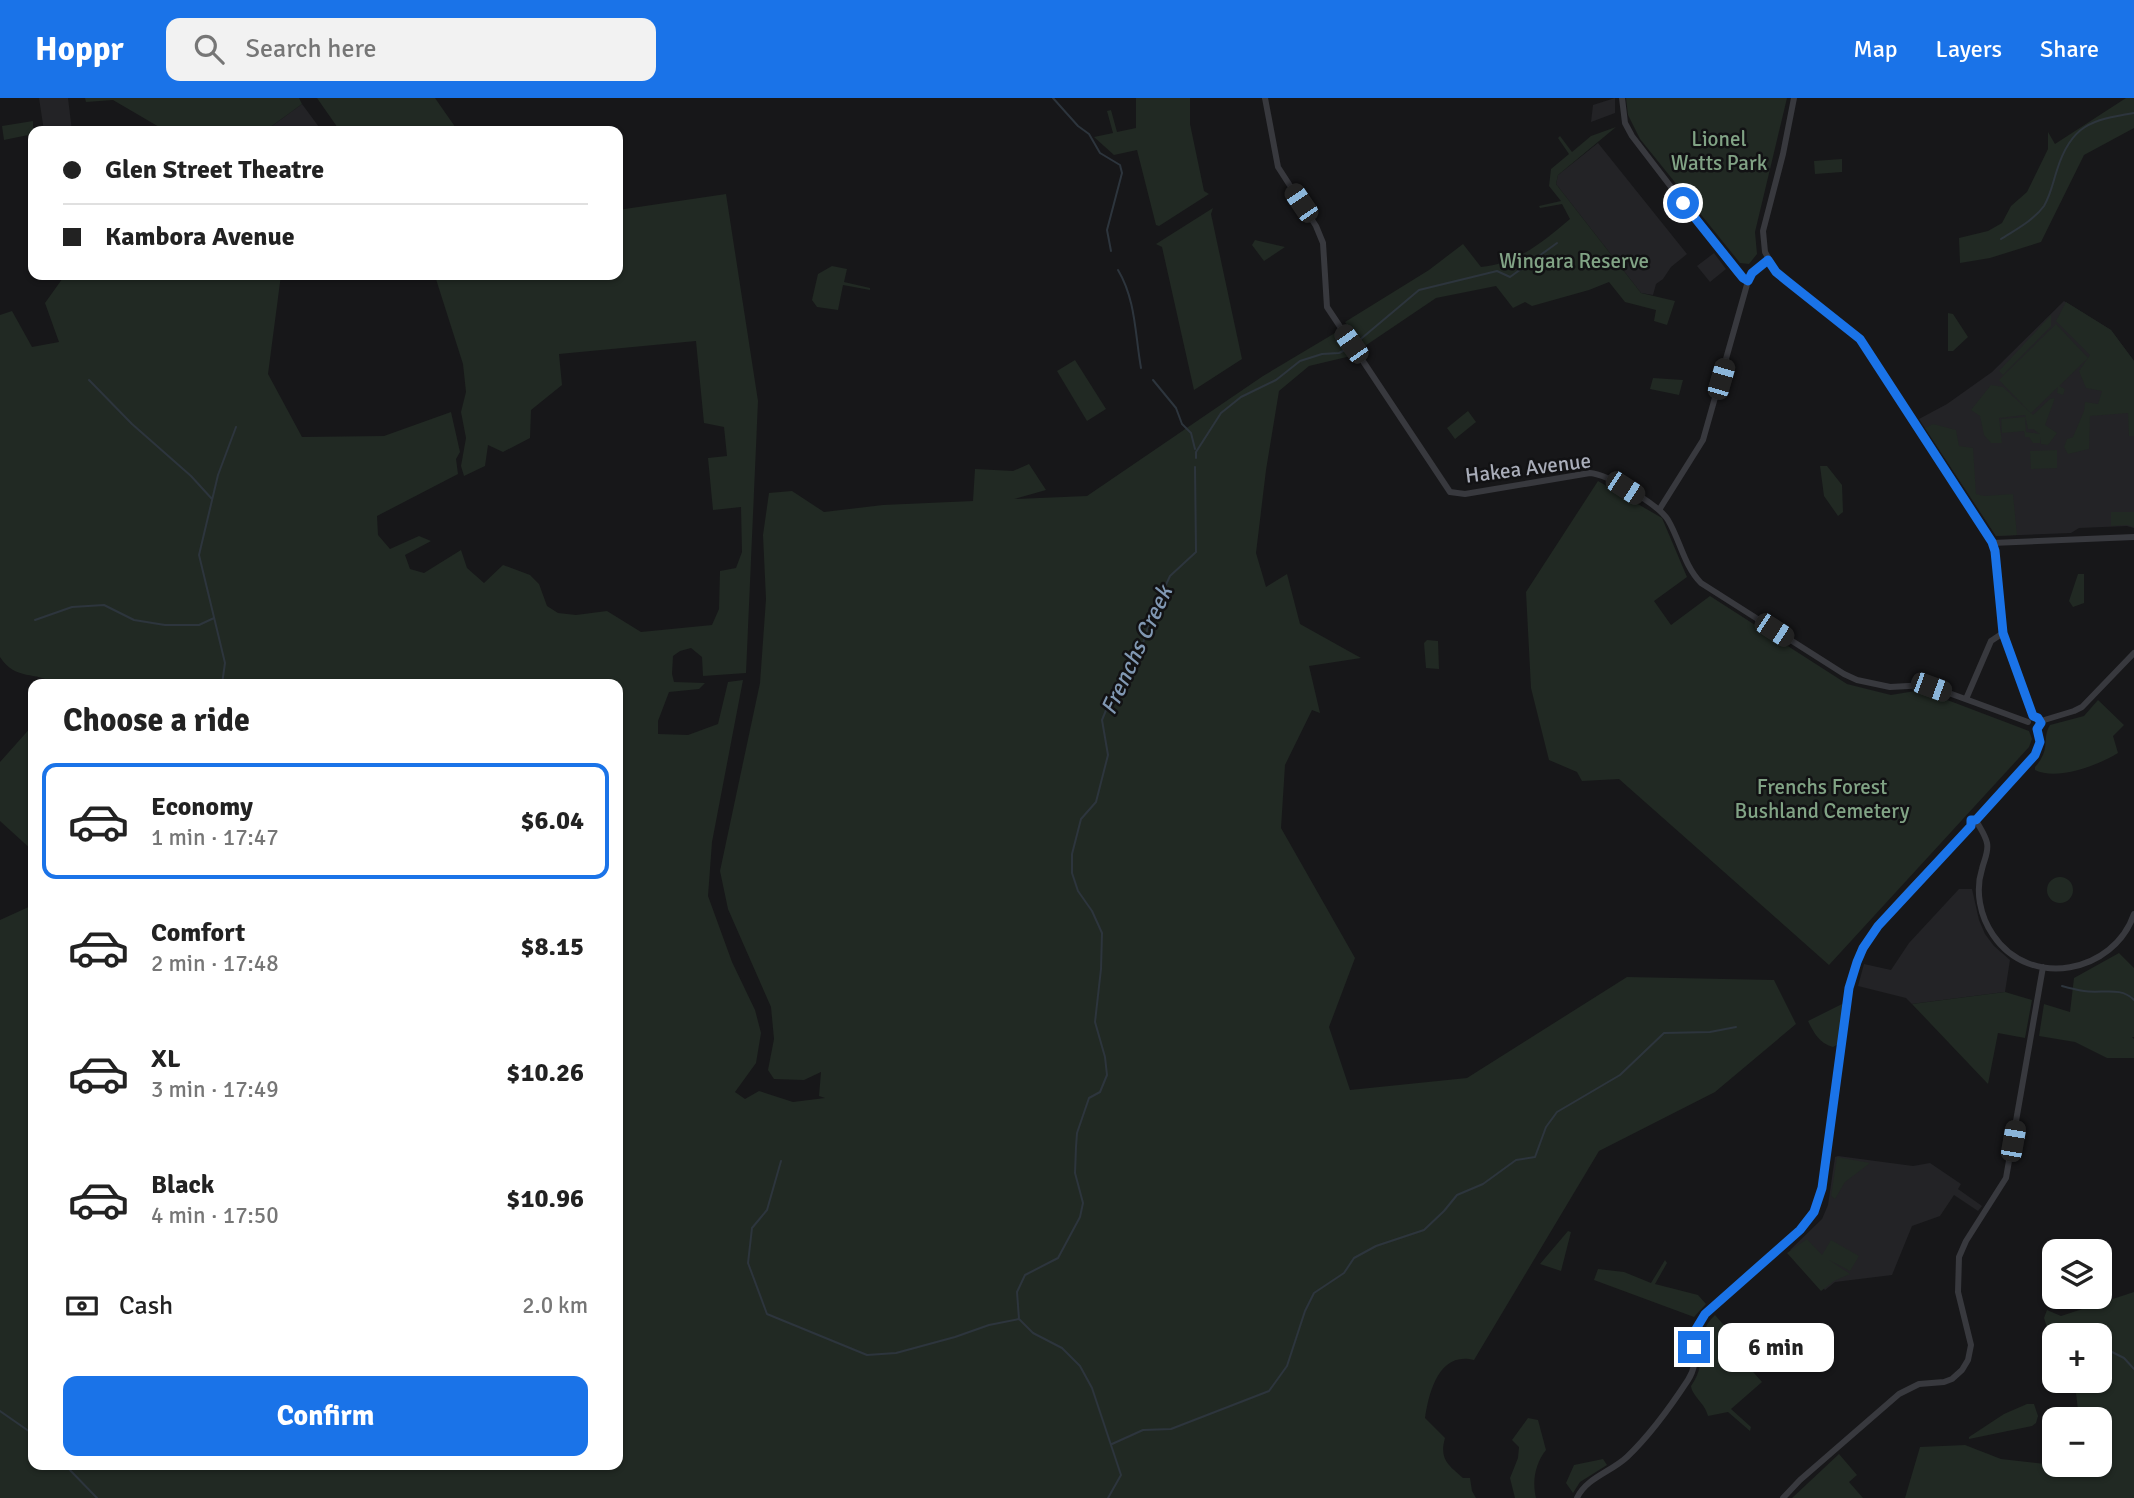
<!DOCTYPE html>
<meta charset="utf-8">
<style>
body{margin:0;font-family:Signika,sans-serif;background:#f2f2f2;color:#222;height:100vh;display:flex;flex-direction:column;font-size:26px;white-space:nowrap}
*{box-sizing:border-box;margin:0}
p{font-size:23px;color:#767676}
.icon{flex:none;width:38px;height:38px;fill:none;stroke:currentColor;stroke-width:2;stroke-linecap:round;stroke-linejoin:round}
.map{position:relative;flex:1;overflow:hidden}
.panel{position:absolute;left:28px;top:581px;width:595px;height:791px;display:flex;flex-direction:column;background:#fff;border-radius:14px;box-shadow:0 2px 5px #0004}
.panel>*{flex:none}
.hud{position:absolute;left:28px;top:28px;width:595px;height:154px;border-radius:14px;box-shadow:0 2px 5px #0004;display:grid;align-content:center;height:154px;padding:0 35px;background:#fff}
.controls{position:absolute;left:2042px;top:1141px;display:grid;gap:14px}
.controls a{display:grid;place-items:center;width:70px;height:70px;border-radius:14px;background:#fff;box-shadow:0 2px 5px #0004;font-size:35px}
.end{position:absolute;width:32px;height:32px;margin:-16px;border:9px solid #1a73e8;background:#fff;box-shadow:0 0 0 4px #fff}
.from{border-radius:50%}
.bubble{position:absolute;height:49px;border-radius:14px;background:#fff;box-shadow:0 2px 5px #0004;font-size:23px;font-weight:800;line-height:49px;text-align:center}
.car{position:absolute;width:21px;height:42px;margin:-21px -10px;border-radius:9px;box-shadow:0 0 5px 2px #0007;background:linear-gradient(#222 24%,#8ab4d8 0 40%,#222 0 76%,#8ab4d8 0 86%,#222 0)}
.hud b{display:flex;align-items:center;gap:24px;height:66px;font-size:26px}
.hud b+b{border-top:2px solid #e0e0e0}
.hud i{width:18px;height:18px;background:#222}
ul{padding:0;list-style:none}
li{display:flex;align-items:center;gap:21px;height:116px;margin:0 14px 10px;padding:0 21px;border:4px solid transparent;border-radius:14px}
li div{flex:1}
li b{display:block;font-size:26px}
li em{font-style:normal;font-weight:800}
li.on{border-color:#1a73e8}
li>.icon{width:63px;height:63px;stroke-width:1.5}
h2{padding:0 35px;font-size:32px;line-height:84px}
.pay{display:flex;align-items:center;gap:18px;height:77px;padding:0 35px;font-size:26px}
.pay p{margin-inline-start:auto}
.button{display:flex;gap:14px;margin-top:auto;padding:14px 35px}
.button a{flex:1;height:80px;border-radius:14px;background:#1a73e8;color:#fff;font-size:28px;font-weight:800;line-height:80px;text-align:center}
header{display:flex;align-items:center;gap:42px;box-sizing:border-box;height:98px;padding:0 35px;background:#1a73e8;color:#fff}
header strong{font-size:33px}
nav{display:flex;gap:38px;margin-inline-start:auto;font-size:24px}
.search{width:490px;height:63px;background:#f2f2f2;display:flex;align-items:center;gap:18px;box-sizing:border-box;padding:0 24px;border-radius:14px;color:#767676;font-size:26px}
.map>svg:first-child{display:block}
.built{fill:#232326}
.green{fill:#212923}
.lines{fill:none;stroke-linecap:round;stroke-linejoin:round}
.stream{stroke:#2d353d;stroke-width:2}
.minor{stroke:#38393e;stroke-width:6}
.route{stroke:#1a73e8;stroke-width:9}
.labels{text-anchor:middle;stroke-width:5;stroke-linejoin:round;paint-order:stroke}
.park-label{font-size:21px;fill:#81a385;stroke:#121214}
.street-label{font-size:21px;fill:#a9adb9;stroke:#121214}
.water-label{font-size:23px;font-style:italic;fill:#8198b3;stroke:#121214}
</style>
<header>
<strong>Hoppr</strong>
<div class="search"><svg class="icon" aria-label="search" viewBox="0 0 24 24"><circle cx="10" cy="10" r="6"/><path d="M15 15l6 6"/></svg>Search here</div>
<nav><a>Map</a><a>Layers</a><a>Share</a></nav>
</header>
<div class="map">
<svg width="2134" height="1400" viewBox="0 0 2134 1400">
<rect width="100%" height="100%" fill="#171719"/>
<path class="built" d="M39,0H68L72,33H44Z
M1615,0V15L1591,24L1593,7Z
M302,6L322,33H265Z
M1598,45L1687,156L1671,169L1663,181L1656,186L1653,197L1641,195L1556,86L1558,77Z
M1714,155L1726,171L1710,184L1697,168Z
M2064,203L2111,232L2134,263V430L2127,428L2079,430L2071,435L1996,438L1919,321L1947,306L1992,274Z
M1959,791H1972L1979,822L1985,836L1994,848L2010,862L2005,894L1912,906L1906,900L1858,888L1864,866L1891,872L1909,845Z
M1838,1058L1913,1068L1930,1065L1961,1086L1958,1091L1982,1108L1978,1113L1954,1097L1940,1118L1912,1128L1892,1177L1835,1184L1825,1192L1790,1152L1822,1121L1828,1107L1835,1059Z"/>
<path class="green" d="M85,0H299L302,6L265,33H261L258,30L250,33H166L113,2L86,4Z
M317,0H435L458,33H340Z
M1136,0H1190V26L1204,93L1209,96L1159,128L1156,127L1137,52L1114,57L1094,39L1113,35L1107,13L1111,12L1117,34L1136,30Z
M1626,0H1787L1755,134L1757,156L1749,166L1740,165L1640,41L1628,17Z
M2126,0H2134V30L2084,57L2041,144L1990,160L1960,165L1959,140L1988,133L2002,125L2011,108L2027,94L2048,51V34L2055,46Z
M33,23V36L4,42L2,28Z
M1616,29L1558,77L1556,86L1641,195L1675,203L1667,227L1654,223L1656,212L1625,204L1609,184L1589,192L1532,208L1525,204L1513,210L1496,188L1436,200L1362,250L1345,224L1429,172L1463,146L1481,169C1518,165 1543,144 1570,121L1562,106L1540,110L1539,108L1561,103L1549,88L1551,71L1569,56L1558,40L1560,38L1572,54L1591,38Z
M1842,61V74L1815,76L1814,63Z
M726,96L758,303L746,575L703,578L702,559L691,550L680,553L673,558L672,576L674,584L705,585L699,591L669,594L658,623V636L688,637L718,626L728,584L743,582L712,744L708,798L732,864L755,912L761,935L756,965L735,994L745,1001L759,993L793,1004L825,1000L819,998L821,974L804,982L774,981L768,972L774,941L771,909L728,811L720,773L760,585L766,501L763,437L769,395L792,393L824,414L883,407L973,403L975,371L1013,373L1029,366L1046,392L1014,401L1087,398L1263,278L1335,235L1351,258L1309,268L1279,293L1266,372L1256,455L1266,489L1287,476L1300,526L1361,560L1309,568L1320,615L1312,612L1285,667L1281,730L1355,860L1329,929L1350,992L1467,980L1627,879L1774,882L1796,926L1715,994L1599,1053L1474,1262C1439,1253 1429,1294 1425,1320L1445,1340C1439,1361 1448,1367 1463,1380H1470L1472,1393L1476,1400H0V822L33,807V1367H618V586H54C36,572 16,584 0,559V217L12,213L32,249L59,244L45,205L65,177H281L268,276L302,339L384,338L451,314L460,354L456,361L458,376L377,418L378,437L390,451L419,438L431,443L405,457L410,471L424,475L461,452L467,470L484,485L503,467L530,477L539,486L547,508L558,515L576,517L607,513L641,534L712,527L719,511L720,473L736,470L742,454L741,409L713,412L708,360L727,358L724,329L704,325L696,243L559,256L562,287L531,312L530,340L503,354L488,347L485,368L464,378L461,368L466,340L461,314L466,294L463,266L435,178L618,177V112Z
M1213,110L1211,116L1242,261L1194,292L1162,149L1156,146Z
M1255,142L1285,149L1264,163L1252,147Z
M832,168L847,171L844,184L870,190V192L843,187L838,212L817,209L812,202L818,176Z
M2066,204L2111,232L2134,263V338H2129L2128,315L2090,318L2089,351L2068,356L2064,349L2067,341L2073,339L2084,313L2085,304L2098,306L2102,293L2086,290L2079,273L2090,257L2056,223Z
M1948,215L1953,216L1968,239L1953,253H1948Z
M2051,217V228L2003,277L1999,273Z
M2056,226L2088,260L2059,288L2065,291L2063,297L2057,295L2058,289L2031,315L1999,282Z
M1075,262L1106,311L1087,323L1057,273Z
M1653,280L1683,282L1679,297L1650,291Z
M1991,287L2003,289L2033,317L2050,301L2055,300L2045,327L2057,335L2048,347L2041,346L2040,339V345H2033L2029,339H2025L2024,333L2002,335L2001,321L2025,319L2026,334L2040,336L2033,331H2028L2025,317L1999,320L2002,345H1991L1984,337L1980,318L1971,312Z
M1468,313L1476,324L1455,341L1447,330Z
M1933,326L1956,332L1959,348L1973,350L1976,396L1984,398L2013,396L2017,437L1996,438L1925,330Z
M2057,352V370L2031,371L2030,353Z
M1820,368H1827L1842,387L1843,414L1838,418L1824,398Z
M1598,383L1662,420L1687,479L1654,503L1671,527L1710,498L1847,586L1891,597L1921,592L2029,633L2032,641L2029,649L1829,867L1619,681L1582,683L1577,674L1549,662L1531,590L1526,494Z
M2111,414H2134V429L2127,427L2111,428Z
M2078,476H2084V505L2073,509L2069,503Z
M1427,542L1438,543L1439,571L1426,570L1424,545Z
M2098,602L2124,627L2113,638L2118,655C2099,667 2057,683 2035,672V669C2052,650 2041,642 2050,627L2084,618Z
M33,627V753L0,723V664Z
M2047 792a13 13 0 1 1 26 0a13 13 0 1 1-26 0Z
M2119,855L2134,870V939H2132L2134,941V960H2107L2075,944L2039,938L2044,906L2070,914L2074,880Z
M2005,894L2032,902L2025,940L1998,935L1988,986L1912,906Z
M1844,905L1840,945L1833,949C1819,945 1814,935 1808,923Z
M1837,1059L1870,1065L1845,1084L1835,1101L1831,1098Z
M1568,1133L1571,1134L1561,1173L1540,1166Z
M1807,1141L1822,1157L1831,1142L1859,1158L1850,1173L1829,1162L1850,1176L1834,1183L1821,1193L1787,1155Z
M1665,1162L1667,1165L1655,1186L1698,1197L1706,1206L1694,1219L1594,1182L1598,1171L1624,1174L1651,1185Z
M2134,1194V1400H1905L1920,1349L1965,1347L2001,1361L2054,1367H2100V1321H2079L2076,1295L2070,1283H2100V1237H2054V1252L2044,1220L2047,1212L2061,1218Z
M1715,1217L1730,1234L1723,1240L1762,1284L1731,1311L1751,1329L1750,1333L1728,1314L1708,1318C1705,1305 1692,1298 1691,1288C1711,1261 1691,1239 1715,1217Z
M2027,1306H2034L2038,1318L2036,1325L2032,1328L1969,1341V1339L2004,1316Z
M1528,1320L1538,1322L1546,1352C1535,1366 1532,1383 1536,1400H1515L1510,1380L1518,1360L1519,1349L1512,1342Z
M1839,1356L1857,1377L1849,1384L1863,1400H1792Z
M1603,1361L1607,1367L1580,1384L1573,1395L1566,1385L1574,1367Z"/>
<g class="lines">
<path class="stream" d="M1053,0L1078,28L1089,36L1100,55L1120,67L1122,75L1107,132L1111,153
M2001,141C2015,132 2034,122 2044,108C2051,96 2053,84 2057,72C2071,27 2091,22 2134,15
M1118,172C1136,202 1135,237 1141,270
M1356,245L1419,192L1497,173L1510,179L1557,145
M89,282L132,326L191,378L212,401
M1153,282L1176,310L1182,326L1191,335L1195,351
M1196,360V354L1221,315L1241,299L1276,282L1300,263L1322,256L1339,255L1345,252
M35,522L72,509L104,507L134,522L165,527H199L214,520
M222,586L225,565L199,457L218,377L236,329
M2062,888C2069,890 2077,892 2084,893C2101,896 2121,888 2134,902
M781,1063L767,1112L752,1130L748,1165L767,1216L867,1257L896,1255L955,1239L989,1227L1019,1221
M2100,1248L2124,1260L2134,1271
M0,1313L33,1336
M1112,1346L1143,1332L1171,1331L1269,1293L1287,1268L1305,1213L1314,1195L1344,1175L1354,1160L1376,1148L1424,1132L1444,1113L1457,1097L1483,1086L1516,1062L1535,1059L1546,1029L1557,1014L1620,977L1664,935L1710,934L1736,929
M65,1367L97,1400
M1108,1400L1121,1377L1092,1290L1080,1268L1062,1250L1033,1235L1019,1221L1017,1194L1025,1177L1058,1160L1080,1119L1083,1105L1075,1075L1076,1049L1077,1035L1089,1000L1100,994L1107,977L1105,959L1095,924L1101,871L1102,835L1092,813L1078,793L1072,775V756L1081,721L1096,704L1108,657L1102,622L1120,578L1140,555L1151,519L1170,478L1196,454L1195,369"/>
<path class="minor" d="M1265,0L1278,69L1316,128L1323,145L1327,209L1450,394L1465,396L1590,375C1607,376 1659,407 1668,422C1680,442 1684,468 1701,485L1844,576L1857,582L1890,589L1927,587L2028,624
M1622,0L1625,25L1632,38L1737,175L1748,183
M1794,0L1783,56L1763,133L1765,154L1776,174L1860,241L1992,445L1995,453L2003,535L2033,618
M1659,412L1703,342L1748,183L1752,175L1768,162
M1992,445L2134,439
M1966,601L1991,543L2003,535
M2041,623L2074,613L2082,609L2134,555
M1976,722C1979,729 1985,736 1987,745C1989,754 1984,762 1982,771C1975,793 1980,818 1993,837C2030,892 2114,875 2134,816
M1976,722L2037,654L2040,644L2037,631
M1577,1400C1586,1380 1611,1374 1627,1359C1649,1338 1671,1308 1688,1282C1703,1259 1686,1241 1705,1216L1800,1132L1814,1114L1822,1090L1849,890C1865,822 1927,778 1971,728
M1783,1400L1800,1382L1899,1296L1919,1286L1944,1284L1952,1281L1962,1272L1968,1262L1971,1247L1958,1194L1959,1159L1966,1143L2006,1080L2043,869"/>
</g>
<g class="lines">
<path class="route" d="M1683,105L1743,180L1748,183L1752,175L1768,162L1776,174L1787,183L1860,241L1992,444L1995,453L2003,535L2033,618L2038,620L2041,625L2037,631L2040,644L2035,657L1976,722H1971V728L1878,828L1863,850L1857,864L1849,890L1822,1090L1814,1114L1800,1132L1705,1216L1696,1231L1694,1249"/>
</g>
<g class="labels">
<g class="park-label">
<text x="1719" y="48">Lionel<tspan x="1719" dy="24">Watts Park</tspan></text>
<text x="1574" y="170">Wingara Reserve</text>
<text x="1822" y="696">Frenchs Forest<tspan x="1822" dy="24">Bushland Cemetery</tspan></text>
</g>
<g class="street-label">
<text transform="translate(1528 370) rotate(-7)" y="7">Hakea Avenue</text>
</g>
<g class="water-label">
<text transform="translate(1136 552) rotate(-65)" y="8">Frenchs Creek</text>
</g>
</g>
</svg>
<div class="controls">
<a><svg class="icon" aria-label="layers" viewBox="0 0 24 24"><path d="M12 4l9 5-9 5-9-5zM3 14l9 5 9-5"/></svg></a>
<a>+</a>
<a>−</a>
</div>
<i class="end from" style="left:1683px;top:105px"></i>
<i class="end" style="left:1694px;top:1249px"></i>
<div class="bubble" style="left:1718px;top:1225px;width:116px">6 min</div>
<i class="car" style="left:1301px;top:105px;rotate:326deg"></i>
<i class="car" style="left:1351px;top:246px;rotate:325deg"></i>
<i class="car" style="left:1721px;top:281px;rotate:16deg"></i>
<i class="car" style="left:1625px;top:390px;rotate:123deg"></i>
<i class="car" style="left:1774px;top:532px;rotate:123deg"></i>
<i class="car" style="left:1931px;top:589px;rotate:110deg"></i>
<i class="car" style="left:2013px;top:1043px;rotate:10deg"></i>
<div class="hud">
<b><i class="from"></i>Glen Street Theatre</b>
<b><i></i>Kambora Avenue</b>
</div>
<section class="panel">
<h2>Choose a ride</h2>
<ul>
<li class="on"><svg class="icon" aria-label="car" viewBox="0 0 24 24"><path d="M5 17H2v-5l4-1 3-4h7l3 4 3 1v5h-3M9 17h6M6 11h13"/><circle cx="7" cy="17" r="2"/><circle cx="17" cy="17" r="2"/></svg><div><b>Economy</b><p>1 min · 17:47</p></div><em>$6.04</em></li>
<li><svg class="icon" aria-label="car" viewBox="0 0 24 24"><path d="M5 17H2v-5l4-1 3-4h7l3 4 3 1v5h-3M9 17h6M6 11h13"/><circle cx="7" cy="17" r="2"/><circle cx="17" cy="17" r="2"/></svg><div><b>Comfort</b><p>2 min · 17:48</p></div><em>$8.15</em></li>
<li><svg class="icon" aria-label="car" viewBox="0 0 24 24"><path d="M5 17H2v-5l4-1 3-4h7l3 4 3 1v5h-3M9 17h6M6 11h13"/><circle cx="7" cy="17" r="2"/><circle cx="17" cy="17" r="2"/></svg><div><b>XL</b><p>3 min · 17:49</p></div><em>$10.26</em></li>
<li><svg class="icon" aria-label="car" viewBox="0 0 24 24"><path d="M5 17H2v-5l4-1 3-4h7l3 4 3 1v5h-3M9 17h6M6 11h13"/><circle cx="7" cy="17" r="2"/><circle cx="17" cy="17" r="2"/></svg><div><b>Black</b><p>4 min · 17:50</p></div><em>$10.96</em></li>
</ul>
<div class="pay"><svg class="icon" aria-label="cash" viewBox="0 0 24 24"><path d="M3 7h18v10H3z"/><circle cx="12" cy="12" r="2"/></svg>Cash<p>2.0 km</p></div>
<div class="button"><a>Confirm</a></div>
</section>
</div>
